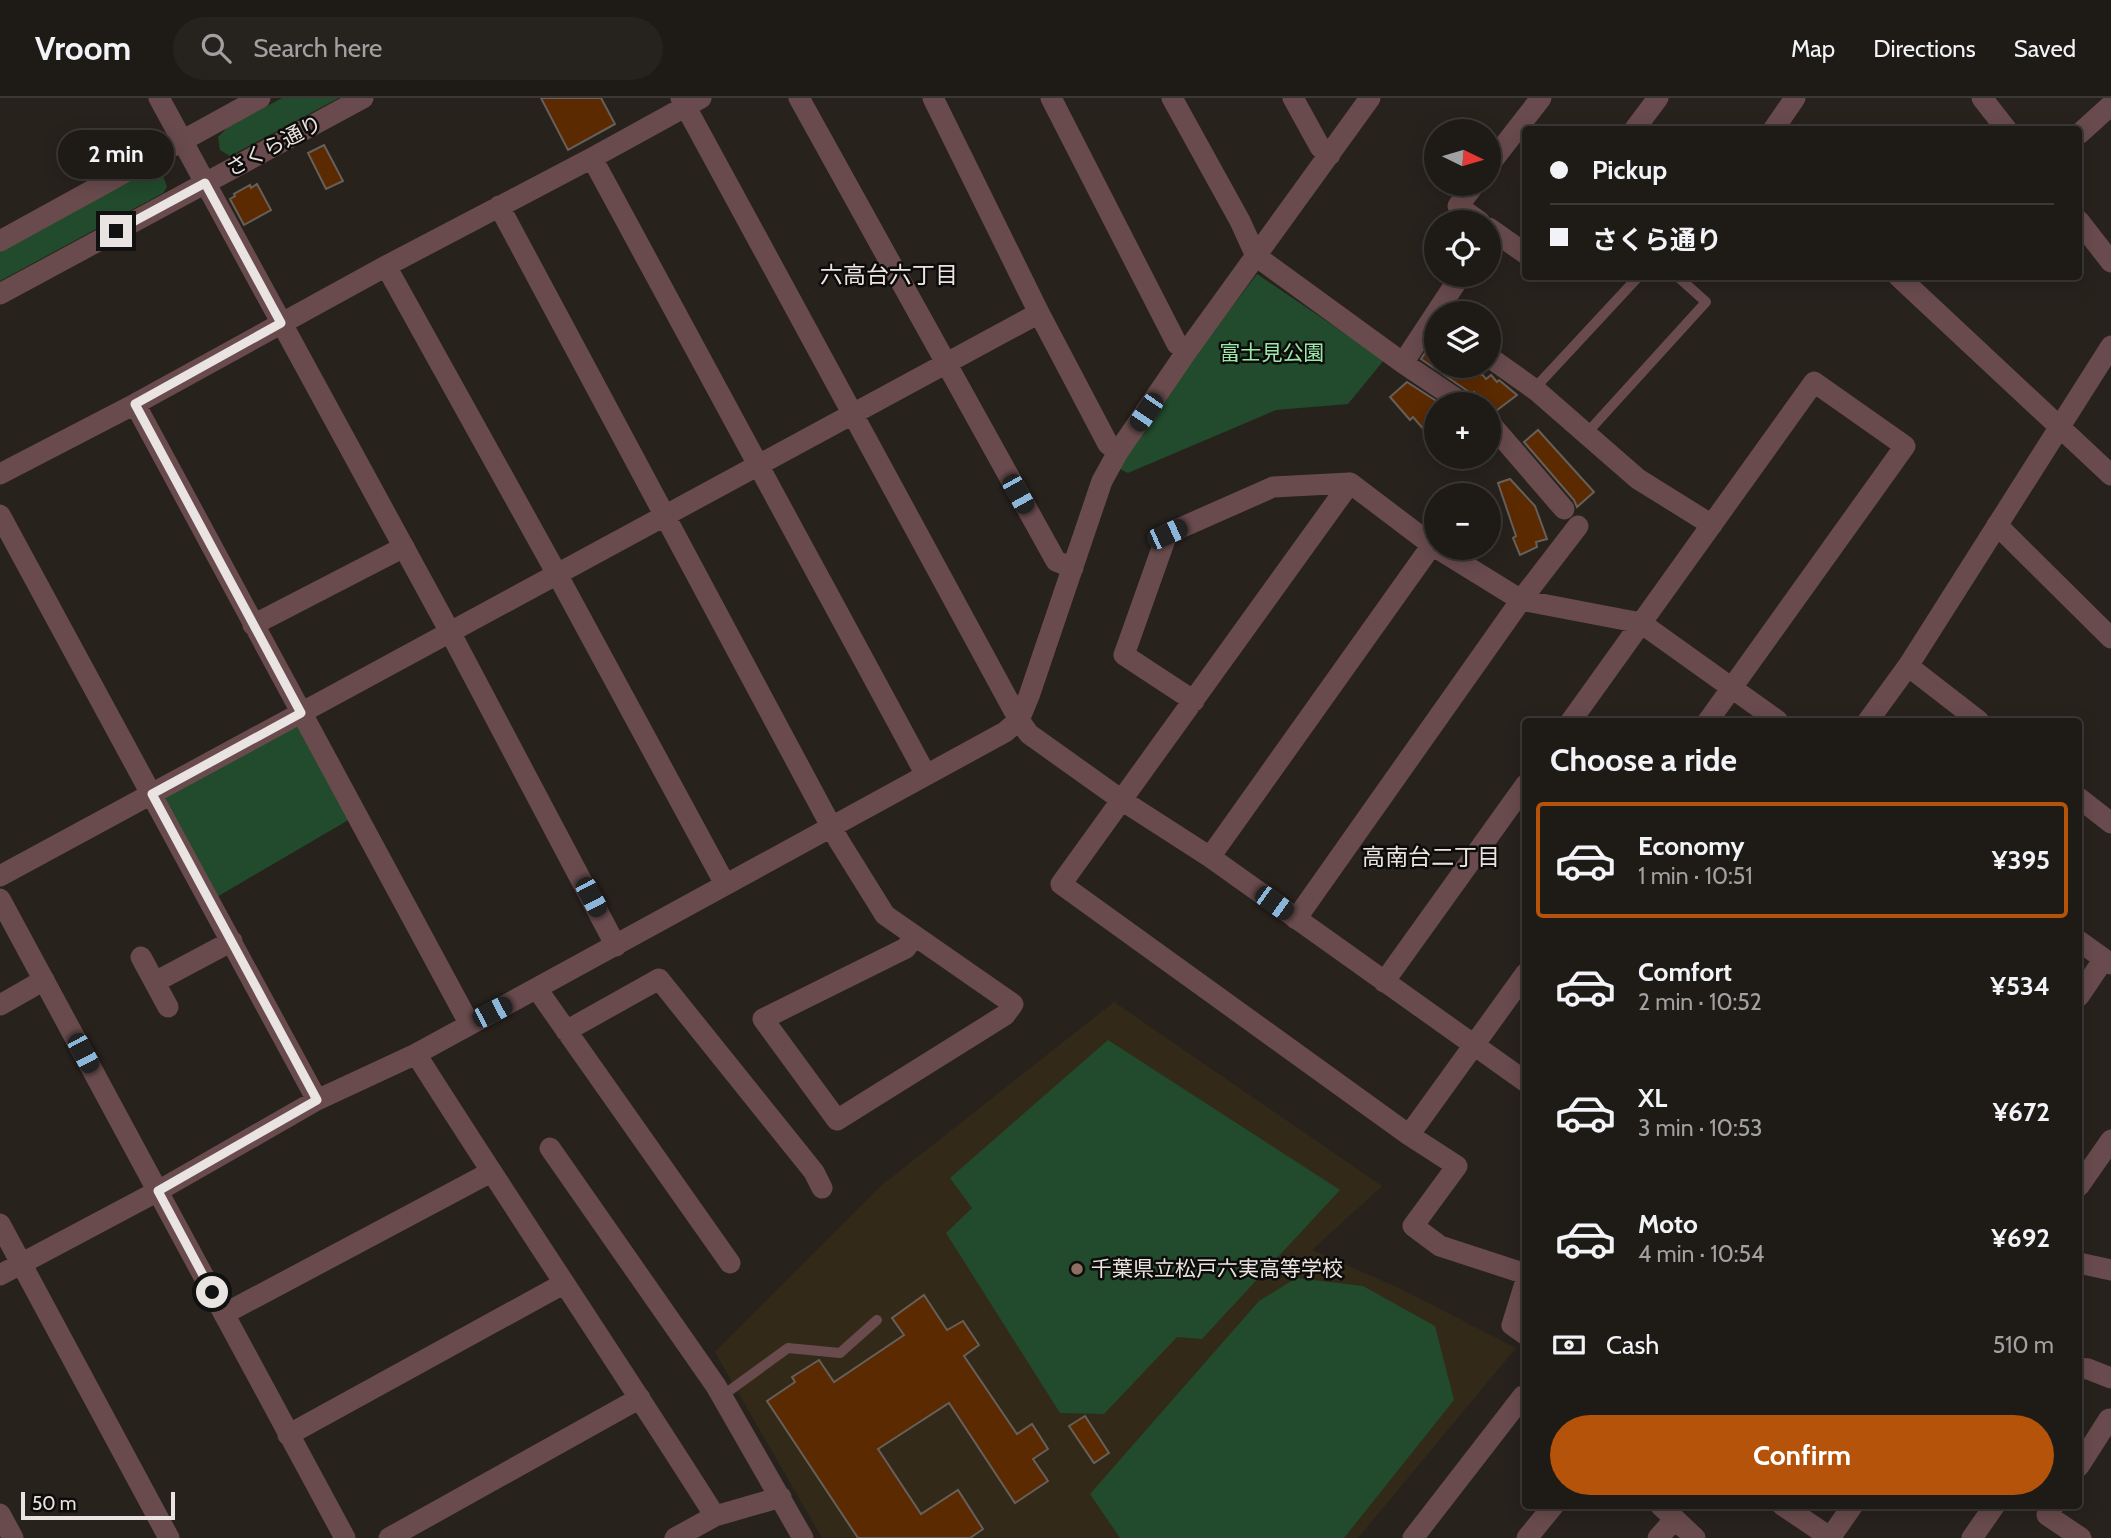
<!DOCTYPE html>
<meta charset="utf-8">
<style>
body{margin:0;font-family:Cabin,"Noto Sans JP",sans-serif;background:#26231f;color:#f1f3f6;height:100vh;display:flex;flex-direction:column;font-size:26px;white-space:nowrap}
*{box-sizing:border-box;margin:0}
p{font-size:23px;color:#a1a1a1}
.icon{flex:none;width:38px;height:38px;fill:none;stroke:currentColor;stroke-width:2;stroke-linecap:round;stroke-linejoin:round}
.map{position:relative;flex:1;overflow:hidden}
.sheet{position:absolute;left:1522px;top:620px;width:560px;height:791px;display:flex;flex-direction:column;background:#1e1a16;border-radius:7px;box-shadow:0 4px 18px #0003,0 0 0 2px #3c3835}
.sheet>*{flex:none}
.guide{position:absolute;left:1522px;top:28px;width:560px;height:154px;border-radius:7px;box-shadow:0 4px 18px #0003,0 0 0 2px #3c3835;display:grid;align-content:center;height:154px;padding:0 28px;background:#1e1a16}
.needle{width:46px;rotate:95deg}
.buttons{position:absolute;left:1424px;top:21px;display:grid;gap:14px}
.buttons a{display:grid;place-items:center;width:77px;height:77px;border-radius:50%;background:#1e1a16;box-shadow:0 4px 18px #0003,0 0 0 2px #3c3835;font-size:35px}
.scale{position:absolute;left:21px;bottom:18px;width:154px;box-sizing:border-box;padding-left:7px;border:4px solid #e9e4e1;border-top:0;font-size:19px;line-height:24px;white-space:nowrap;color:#e9e4e1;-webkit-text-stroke:5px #0e0c0a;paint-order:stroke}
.end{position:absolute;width:32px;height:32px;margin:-16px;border:9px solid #e9e4e1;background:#111;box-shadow:0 0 0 4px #111}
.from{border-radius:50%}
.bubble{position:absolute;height:49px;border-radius:24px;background:#1e1a16;box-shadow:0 4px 18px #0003,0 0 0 2px #3c3835;font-size:23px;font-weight:800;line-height:49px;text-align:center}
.car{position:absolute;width:21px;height:42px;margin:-21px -10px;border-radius:9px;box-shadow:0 0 5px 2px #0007;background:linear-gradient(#222 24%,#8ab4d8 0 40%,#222 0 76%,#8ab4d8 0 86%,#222 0)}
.guide b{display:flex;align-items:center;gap:24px;height:66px;font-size:26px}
.guide b+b{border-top:2px solid #3c3835}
.guide i{width:18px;height:18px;background:#f1f3f6}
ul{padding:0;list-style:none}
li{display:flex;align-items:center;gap:21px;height:116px;margin:0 14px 10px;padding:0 14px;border:4px solid transparent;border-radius:7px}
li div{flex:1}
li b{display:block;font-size:26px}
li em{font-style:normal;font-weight:800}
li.current{border-color:#b45309}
li>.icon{width:63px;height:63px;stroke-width:1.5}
h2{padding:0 28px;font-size:32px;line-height:84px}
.pay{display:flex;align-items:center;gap:18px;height:77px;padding:0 28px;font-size:26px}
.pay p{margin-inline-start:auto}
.action{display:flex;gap:14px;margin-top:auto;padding:14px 28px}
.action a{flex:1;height:80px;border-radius:42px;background:#b45309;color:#fff;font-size:28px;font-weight:800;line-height:80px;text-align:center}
header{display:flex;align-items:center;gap:42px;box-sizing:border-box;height:98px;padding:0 35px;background:#1e1a16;border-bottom:2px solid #3c3835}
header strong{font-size:33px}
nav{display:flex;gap:38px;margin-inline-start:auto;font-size:24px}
.search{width:490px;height:63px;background:#26231f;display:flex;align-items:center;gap:18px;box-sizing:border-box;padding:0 24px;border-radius:38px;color:#a1a1a1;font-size:26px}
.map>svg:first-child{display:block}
.education{fill:#322919}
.green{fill:#224a2c}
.building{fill:#5b2a00;stroke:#665f5a;stroke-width:2}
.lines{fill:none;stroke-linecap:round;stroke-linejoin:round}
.service{stroke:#694b4d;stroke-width:10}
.minor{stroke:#694b4d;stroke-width:21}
.tertiary{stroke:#694b4d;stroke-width:21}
.route{stroke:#e9e4e1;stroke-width:9}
.education-dot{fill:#8d6e63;stroke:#0e0c0a;stroke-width:2.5}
.labels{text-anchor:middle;stroke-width:5;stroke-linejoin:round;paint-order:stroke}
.street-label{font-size:21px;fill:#e9e4e1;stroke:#0e0c0a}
.park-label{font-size:21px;fill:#99e9a9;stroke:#0e0c0a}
.poi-label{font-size:21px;fill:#e9e4e1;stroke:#0e0c0a;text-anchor:start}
.neighbourhood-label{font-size:23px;fill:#e9e4e1;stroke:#0e0c0a}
</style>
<header>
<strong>Vroom</strong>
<div class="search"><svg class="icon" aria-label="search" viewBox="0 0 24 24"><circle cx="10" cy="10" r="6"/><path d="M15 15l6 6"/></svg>Search here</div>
<nav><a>Map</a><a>Directions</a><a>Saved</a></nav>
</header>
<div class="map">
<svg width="2111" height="1440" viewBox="0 0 2111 1440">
<rect width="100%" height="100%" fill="#28221d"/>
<path class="education" d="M1114,904L1382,1088L1312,1152L1399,1190L1516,1250L1358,1440H822L715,1254L882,1087Z"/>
<path class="green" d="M282,0H339L230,58L220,52L218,39L228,29Z
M151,72L162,75L167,89L163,95L0,183V153Z
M1257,176L1384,262L1348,306L1276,312L1128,375L1118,370L1196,256Z
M301,615L357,717L210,803L152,696Z
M1108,942L1340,1092L1202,1241L1177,1239L1104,1316L1060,1315L946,1135L972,1110L950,1080Z
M1296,1180L1363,1188L1435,1228L1454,1302L1344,1440H1120L1090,1396L1259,1203Z"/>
<path class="building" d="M541,0H601L615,26L568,52Z
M324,47L343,83L326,91L308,55Z
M257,86L271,112L244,127L230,101L235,98L234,96L250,87L251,90Z
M1437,243V268H1473L1481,277L1482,276L1486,281L1491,277L1497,284L1499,282L1517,297L1496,313L1490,306H1484L1474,294L1472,296L1421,261L1429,249Z
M1407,284L1441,306H1437V325L1426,334L1413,319L1410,322L1390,299Z
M1538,332L1594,394L1577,409L1574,402L1524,344Z
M1510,381L1535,408L1547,441L1536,444L1537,449L1520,457L1513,440L1516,438L1498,385Z
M924,1197L947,1232L963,1223L979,1247L964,1258L1017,1336L1032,1326L1048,1351L1033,1361L1048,1383L1015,1405L949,1305L878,1351L921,1416L958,1392L983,1431L970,1440H858L767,1303L795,1284L792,1279L819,1262L834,1284L904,1237L892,1220Z
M1085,1318L1109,1355L1094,1365L1069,1328Z"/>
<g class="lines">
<path class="service" d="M1534,291L1639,178
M1586,336L1706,204L1677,178
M722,1298L788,1250L840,1255L877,1222"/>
<path class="minor" d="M681,0L1019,622L1029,636L1123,703L1210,759L1526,984
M799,0L1056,463L1073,470
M933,0L1039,215L1108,346L1118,354
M1051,0L1177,246L1187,253
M1293,0L1320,49L1330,57
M1634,32L1658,0
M1773,32L1795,0
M2079,36L2111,7
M592,60L926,677
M1489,67L1541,0
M1475,86L1458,108L1480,124
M499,108L839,743L885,817L1013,906L1005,917L837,1022L763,921L906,850L914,838
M1489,130L1526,156
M1256,158L1403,265L1464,306
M386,168L557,476L725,786
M1898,178L2111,377
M1489,259L1537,293L1638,381L1712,427
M1403,265L1461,177
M135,306L469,925
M1489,324L1564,411
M0,376L135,306L386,168L592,60L701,0
M1350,385L1061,786L1409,1037L1457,1068L1413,1128L1440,1148L1526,1176
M0,417L317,1002
M1997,427L2111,540
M253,527L404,449
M1908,568L1979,623
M1194,603L1124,557L1167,436L1273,389L1350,385L1432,447L1521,502L1641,525L1778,623
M1571,623L1814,284L1905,348L1708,623
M1868,623L1908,568L2111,248
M2079,700L2111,725
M1210,759L1432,447
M0,778L1039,215
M1296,821L1521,502L1578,428
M2079,843L2111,866
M141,859L168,909
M155,884L232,843
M1384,884L1526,686
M537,891L730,1165
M2079,898L2104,861
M0,907L44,882
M566,933L659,881L814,1074L822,1090
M416,956C514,1111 617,1263 715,1418
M1409,1037L1526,875
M550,1050L716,1288L803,1440
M2079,1088L2111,1042
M0,1126L169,1440
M2079,1165L2111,1172
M0,1177L158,1093L317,1002L416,956L1005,634L1019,622L1029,598L1102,383L1118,354L1187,253L1370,0
M1526,1182L1512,1227L1526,1237
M224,1216L491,1074
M2079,1270L2088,1271L2111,1280
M288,1337L563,1186
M2079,1368L2109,1321L2111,1322
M1660,1407L1695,1440
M1782,1407L1831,1440
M2054,1407L2047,1417L2081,1440
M0,1416L13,1440
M389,1440L640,1300
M675,1440L715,1418L781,1399
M1413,1440L1523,1298L1526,1301
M1527,1440L1554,1407
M1658,1440L1674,1422
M1830,1440L1853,1407
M1972,1440L1995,1407"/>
<path class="tertiary" d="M159,0L450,534L616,848
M1172,0L1240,123L1256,158
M1982,0L2007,32
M2079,123L2111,164
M0,143L260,0
M0,196L363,0
M0,801L345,1440"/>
</g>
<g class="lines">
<path class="route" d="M116,133L205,85L281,225L135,306L301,615L152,696L317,1002L158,1093L212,1194"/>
</g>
<circle class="education-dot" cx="1077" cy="1171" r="7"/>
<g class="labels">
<g class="street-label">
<text transform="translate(274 48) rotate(-28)" y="7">さくら通り</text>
</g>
<g class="park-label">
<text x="1272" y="262">富士見公園</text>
</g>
<g class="poi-label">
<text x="1091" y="1178">千葉県立松戸六実高等学校</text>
</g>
<g class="neighbourhood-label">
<text x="889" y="185">六高台六丁目</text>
<text x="1431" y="767">高南台二丁目</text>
</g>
</g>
</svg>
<div class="buttons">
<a><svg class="needle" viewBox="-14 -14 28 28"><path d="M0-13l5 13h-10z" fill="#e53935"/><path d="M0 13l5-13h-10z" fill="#a1a1a1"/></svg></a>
<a><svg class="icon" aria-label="locate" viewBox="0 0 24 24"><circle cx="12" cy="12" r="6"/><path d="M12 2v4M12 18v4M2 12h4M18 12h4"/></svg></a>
<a><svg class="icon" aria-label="layers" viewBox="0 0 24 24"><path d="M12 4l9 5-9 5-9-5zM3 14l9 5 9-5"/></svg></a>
<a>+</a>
<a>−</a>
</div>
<div class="scale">50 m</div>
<i class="end from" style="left:212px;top:1194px"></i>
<i class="end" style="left:116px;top:133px"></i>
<div class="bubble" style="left:58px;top:32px;width:116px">2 min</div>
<i class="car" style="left:1146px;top:314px;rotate:214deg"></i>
<i class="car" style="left:1018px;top:396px;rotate:151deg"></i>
<i class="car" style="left:1167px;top:436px;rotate:66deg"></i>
<i class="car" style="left:591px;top:799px;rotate:152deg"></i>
<i class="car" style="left:1274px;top:805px;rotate:126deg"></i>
<i class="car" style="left:492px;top:914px;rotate:63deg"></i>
<i class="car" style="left:83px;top:955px;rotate:152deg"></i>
<div class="guide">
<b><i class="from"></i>Pickup</b>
<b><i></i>さくら通り</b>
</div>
<section class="sheet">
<h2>Choose a ride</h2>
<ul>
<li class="current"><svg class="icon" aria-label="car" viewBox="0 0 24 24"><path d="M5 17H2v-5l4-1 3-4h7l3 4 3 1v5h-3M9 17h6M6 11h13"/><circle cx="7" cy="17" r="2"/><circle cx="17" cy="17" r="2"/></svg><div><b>Economy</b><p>1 min · 10:51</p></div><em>¥395</em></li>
<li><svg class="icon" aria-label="car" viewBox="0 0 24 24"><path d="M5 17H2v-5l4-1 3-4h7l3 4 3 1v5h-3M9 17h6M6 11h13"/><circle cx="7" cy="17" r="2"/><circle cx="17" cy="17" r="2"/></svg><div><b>Comfort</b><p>2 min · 10:52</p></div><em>¥534</em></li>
<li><svg class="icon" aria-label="car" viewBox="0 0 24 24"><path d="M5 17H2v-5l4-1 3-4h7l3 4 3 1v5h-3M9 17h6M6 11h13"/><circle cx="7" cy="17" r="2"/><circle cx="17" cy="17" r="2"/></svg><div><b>XL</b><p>3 min · 10:53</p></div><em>¥672</em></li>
<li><svg class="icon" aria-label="car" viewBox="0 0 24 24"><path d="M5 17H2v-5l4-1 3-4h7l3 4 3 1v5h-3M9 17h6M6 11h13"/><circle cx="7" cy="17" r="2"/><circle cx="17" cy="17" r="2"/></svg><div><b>Moto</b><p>4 min · 10:54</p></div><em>¥692</em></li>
</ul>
<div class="pay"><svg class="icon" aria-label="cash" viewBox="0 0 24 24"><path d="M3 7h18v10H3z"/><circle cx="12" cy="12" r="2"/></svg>Cash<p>510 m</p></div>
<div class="action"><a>Confirm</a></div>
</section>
</div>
